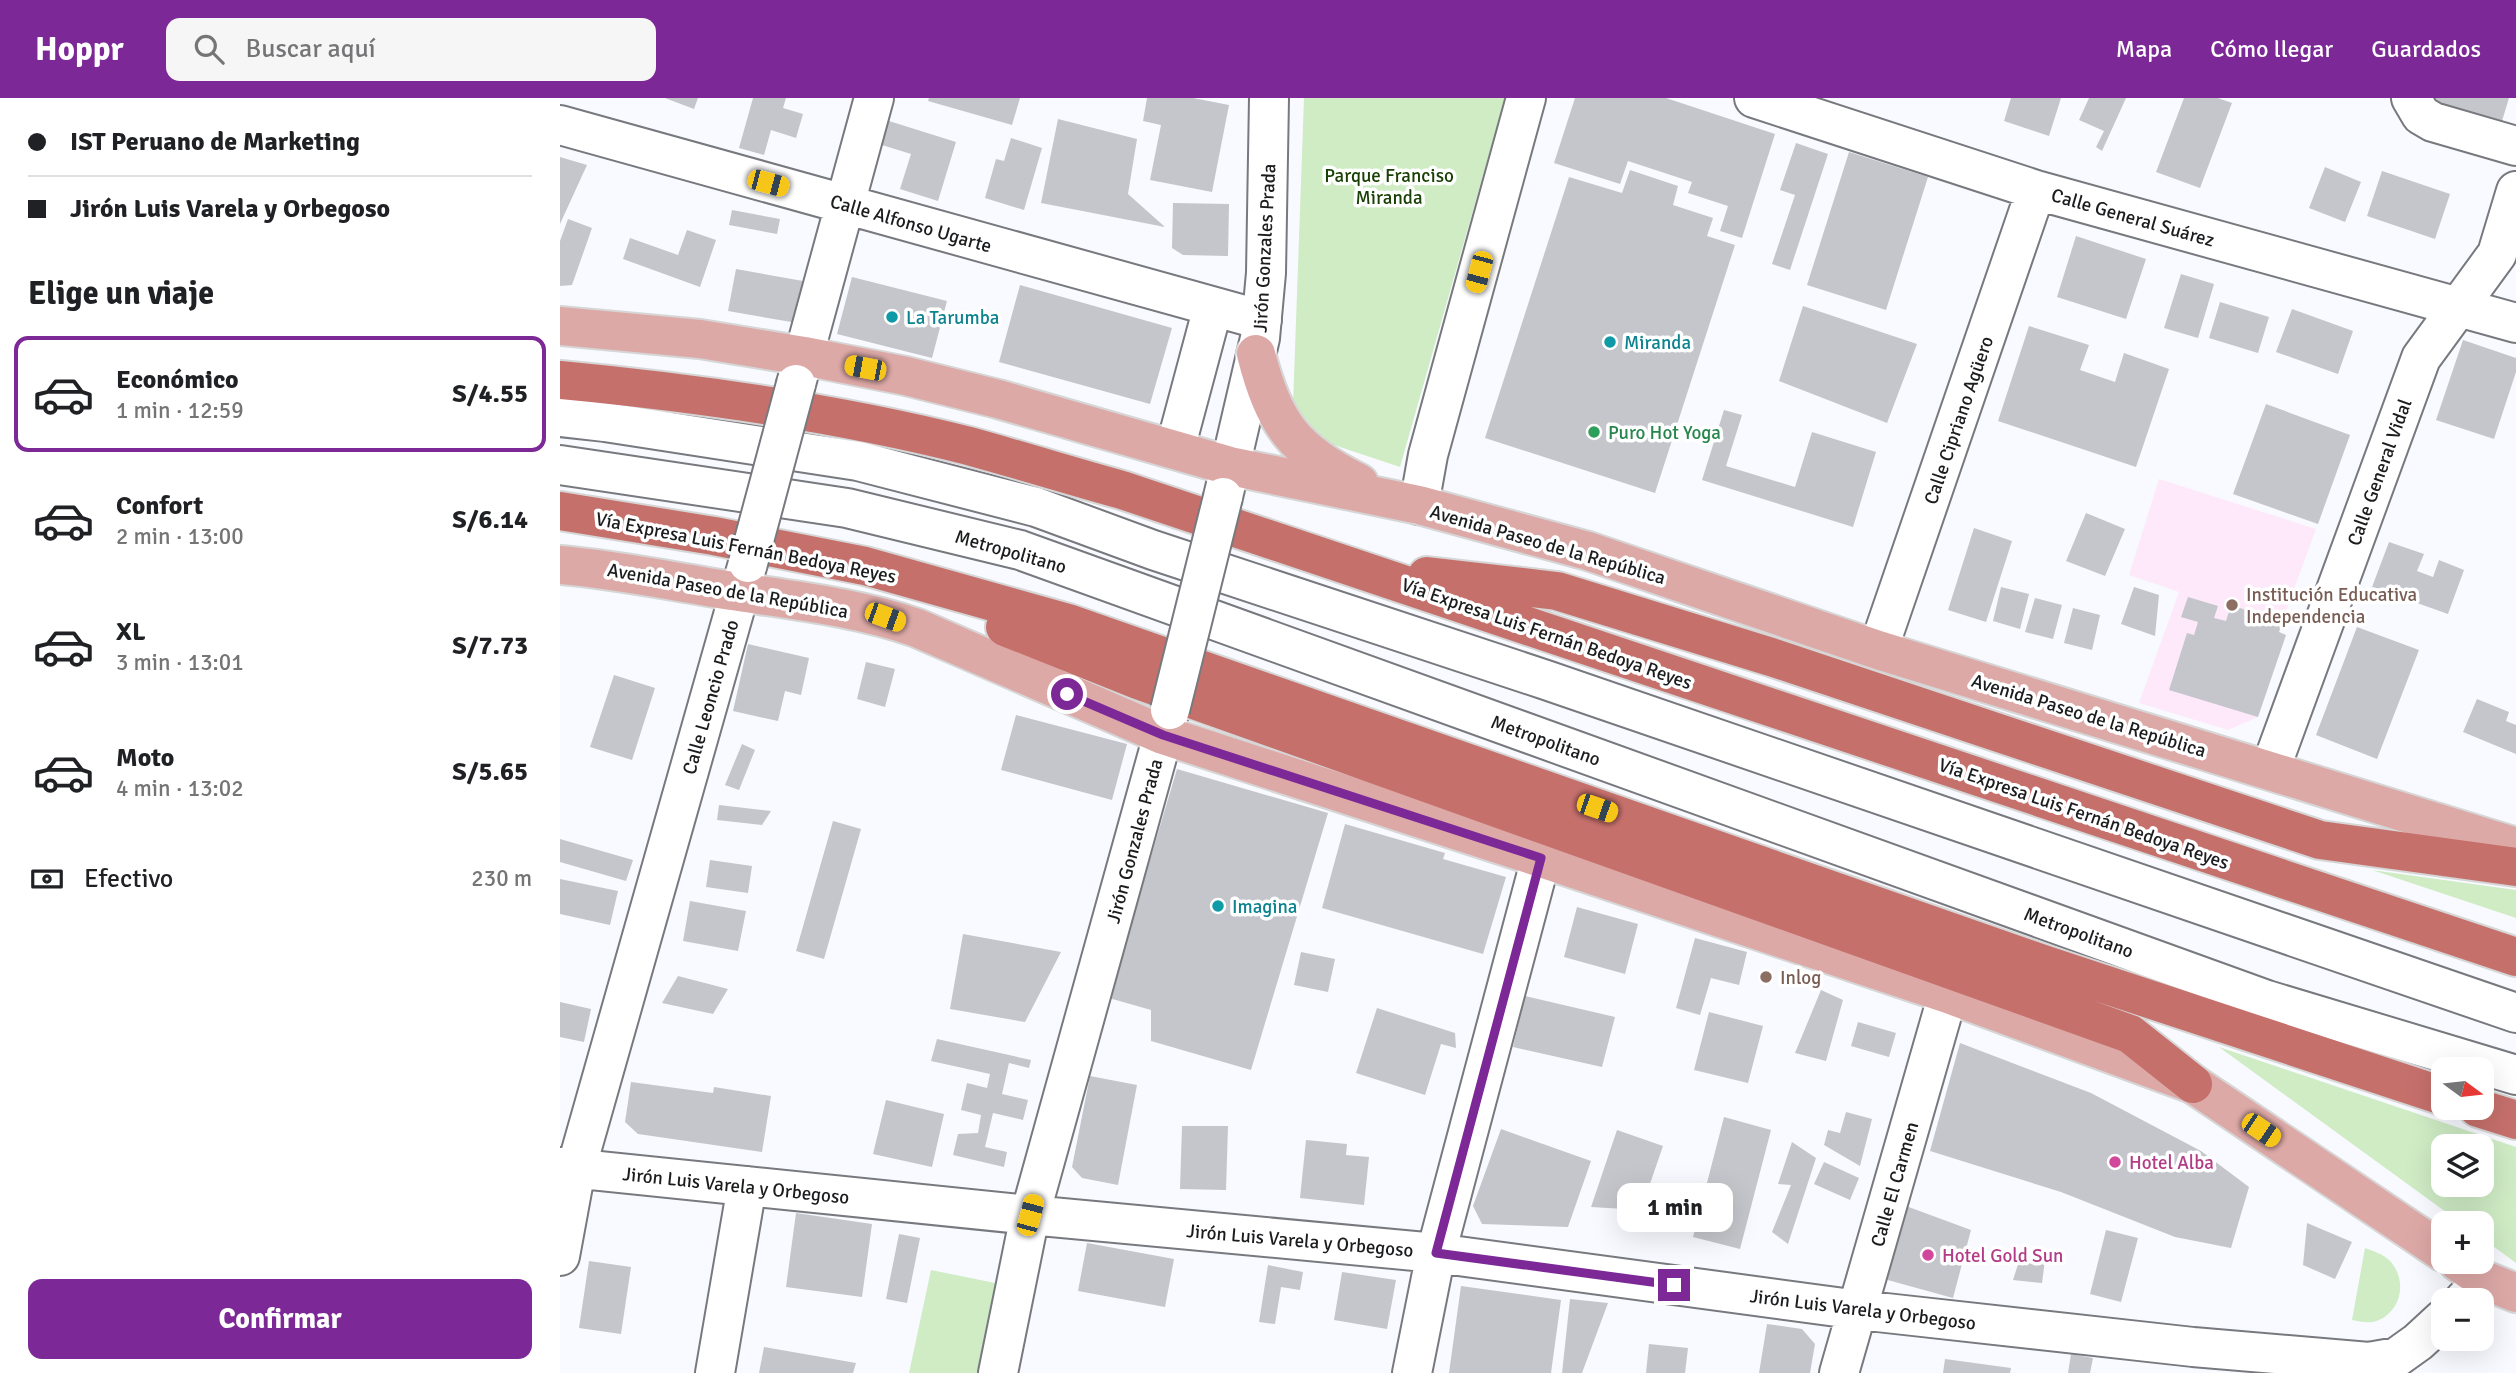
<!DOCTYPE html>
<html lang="es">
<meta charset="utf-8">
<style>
body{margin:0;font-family:Signika,sans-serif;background:#f6f6f6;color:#202124;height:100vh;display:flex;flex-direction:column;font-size:26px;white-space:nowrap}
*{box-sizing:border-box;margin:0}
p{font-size:23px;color:#757577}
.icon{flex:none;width:38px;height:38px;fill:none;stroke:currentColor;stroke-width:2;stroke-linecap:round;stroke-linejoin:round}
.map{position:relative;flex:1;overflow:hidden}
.sheet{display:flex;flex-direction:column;background:#fff;width:560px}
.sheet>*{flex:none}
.top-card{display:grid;align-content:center;height:154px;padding:0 28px;background:#fff}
.needle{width:46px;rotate:105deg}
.fabs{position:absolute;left:1871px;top:959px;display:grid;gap:14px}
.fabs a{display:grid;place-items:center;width:63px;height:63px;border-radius:14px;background:#fff;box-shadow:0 7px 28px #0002;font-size:35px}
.end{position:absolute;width:32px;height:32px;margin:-16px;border:9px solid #7d2897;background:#fff;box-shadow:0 0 0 4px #fff}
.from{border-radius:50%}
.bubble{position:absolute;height:49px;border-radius:14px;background:#fff;box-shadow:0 7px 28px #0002;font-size:23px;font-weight:700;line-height:49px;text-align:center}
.car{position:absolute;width:21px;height:42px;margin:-21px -10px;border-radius:9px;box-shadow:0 0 5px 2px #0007;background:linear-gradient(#f5c518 24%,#345 0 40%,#f5c518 0 76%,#345 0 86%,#f5c518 0)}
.top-card b{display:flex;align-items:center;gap:24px;height:66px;font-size:26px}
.top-card b+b{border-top:2px solid #e0e0e0}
.top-card i{width:18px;height:18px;background:#202124}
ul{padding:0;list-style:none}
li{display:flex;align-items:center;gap:21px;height:116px;margin:0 14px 10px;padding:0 14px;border:4px solid transparent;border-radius:14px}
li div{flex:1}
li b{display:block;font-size:26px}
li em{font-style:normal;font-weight:700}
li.selected{border-color:#7d2897}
li>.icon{width:63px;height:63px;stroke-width:1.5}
h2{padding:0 28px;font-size:32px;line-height:84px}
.pay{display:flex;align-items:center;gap:18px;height:77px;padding:0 28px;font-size:26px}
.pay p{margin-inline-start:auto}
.cta{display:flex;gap:14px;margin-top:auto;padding:14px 28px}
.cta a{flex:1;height:80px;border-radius:14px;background:#7d2897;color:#fff;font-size:28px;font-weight:700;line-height:80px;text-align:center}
header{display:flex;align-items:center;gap:42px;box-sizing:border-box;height:98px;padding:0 35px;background:#7d2897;color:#fff}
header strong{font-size:33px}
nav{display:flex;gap:38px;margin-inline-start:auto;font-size:24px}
.search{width:490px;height:63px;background:#f6f6f6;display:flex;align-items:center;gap:18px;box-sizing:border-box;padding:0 24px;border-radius:14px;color:#757577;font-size:26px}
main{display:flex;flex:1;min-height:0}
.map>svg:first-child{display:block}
.education{fill:#fde9fa}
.green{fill:#cfecc5;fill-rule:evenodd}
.building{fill:#c4c6cb}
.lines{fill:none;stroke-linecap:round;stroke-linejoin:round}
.minor-casing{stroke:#77797e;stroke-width:42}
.major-casing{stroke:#d6d6d6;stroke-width:42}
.highway-casing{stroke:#d6d6d6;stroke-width:42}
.minor{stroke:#fff;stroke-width:38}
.major{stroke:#dda9a7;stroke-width:38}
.highway{stroke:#c6706c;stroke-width:38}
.minor-bridge-casing{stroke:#77797e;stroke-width:42;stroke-linecap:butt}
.minor-bridge{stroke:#fff;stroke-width:38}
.route{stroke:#7d2897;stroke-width:9}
.culture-dot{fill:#0f9aa8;stroke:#fff;stroke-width:2.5}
.leisure-dot{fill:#2e9e5b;stroke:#fff;stroke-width:2.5}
.education-dot{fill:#8d6e63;stroke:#fff;stroke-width:2.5}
.hotel-dot{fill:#d1479c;stroke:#fff;stroke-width:2.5}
.labels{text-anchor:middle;stroke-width:7;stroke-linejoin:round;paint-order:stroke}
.park-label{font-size:19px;fill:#194105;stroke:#fff}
.street-label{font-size:19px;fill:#1b1c1e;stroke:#fff}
.culture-label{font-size:19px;fill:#0d838f;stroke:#fff;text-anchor:start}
.leisure-label{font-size:19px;fill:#27864d;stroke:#fff;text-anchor:start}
.education-label{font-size:19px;fill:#785e54;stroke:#fff;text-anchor:start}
.hotel-label{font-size:19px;fill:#b23c85;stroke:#fff;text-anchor:start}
</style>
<header>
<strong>Hoppr</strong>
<div class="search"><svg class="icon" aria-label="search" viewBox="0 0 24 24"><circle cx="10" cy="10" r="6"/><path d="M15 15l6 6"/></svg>Buscar aquí</div>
<nav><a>Mapa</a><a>Cómo llegar</a><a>Guardados</a></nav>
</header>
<main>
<section class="sheet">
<div class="top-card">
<b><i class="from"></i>IST Peruano de Marketing</b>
<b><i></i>Jirón Luis Varela y Orbegoso</b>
</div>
<h2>Elige un viaje</h2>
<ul>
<li class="selected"><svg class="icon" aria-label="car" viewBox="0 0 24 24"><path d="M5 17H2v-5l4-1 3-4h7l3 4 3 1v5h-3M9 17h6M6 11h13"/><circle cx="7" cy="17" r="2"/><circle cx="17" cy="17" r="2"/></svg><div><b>Económico</b><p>1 min · 12:59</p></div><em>S/4.55</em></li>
<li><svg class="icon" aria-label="car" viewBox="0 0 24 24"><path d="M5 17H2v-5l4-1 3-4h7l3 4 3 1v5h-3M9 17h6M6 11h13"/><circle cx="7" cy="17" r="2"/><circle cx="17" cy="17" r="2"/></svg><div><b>Confort</b><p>2 min · 13:00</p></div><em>S/6.14</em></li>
<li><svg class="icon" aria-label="car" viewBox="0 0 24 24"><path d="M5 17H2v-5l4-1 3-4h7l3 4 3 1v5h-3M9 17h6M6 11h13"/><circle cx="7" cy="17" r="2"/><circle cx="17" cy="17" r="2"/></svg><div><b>XL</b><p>3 min · 13:01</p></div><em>S/7.73</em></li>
<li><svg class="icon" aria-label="car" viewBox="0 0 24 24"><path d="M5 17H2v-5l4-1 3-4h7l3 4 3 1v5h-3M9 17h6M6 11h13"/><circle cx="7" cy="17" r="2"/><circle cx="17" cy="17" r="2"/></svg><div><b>Moto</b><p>4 min · 13:02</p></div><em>S/5.65</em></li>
</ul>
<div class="pay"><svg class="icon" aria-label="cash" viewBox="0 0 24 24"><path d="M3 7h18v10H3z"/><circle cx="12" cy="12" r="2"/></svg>Efectivo<p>230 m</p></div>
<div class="cta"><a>Confirmar</a></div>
</section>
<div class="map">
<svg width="1956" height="1275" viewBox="0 0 1956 1275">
<rect width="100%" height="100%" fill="#f8faff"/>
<path class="education" d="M1599,381L1756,431L1724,519L1719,534L1726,537L1698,619L1668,632L1579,605L1619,494L1569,477Z"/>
<path class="green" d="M744,0H945L840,369L765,344L733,307Z
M1812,772L1956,792V820Z
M1659,949L1956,1049V1165L1922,1140V1125H1901ZM1922,1048V1087H1883V1048Z
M1805,1150C1813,1153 1823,1156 1829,1162C1847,1180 1843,1211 1819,1222C1811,1226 1801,1224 1792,1222Z
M371,1172L440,1186L421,1275H349Z"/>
<path class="building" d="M105,0H138L134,11Z
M193,0H226L223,10L243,16L236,40L211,32L204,57L179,50Z
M369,0H460L452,27L368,3Z
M587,0H633L669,7L652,94L590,82L601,27L583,23Z
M1015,0H1106L1215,36L1182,140L1160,133L1168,108L1128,95L1132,84L1068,63L1060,86L994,65Z
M1451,0H1501L1489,38L1444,23Z
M1529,0H1566L1542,53L1536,49L1544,33L1519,22Z
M1624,0H1658L1672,5L1640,90L1596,74Z
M1866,0H1949L1939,33Z
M498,21L577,41L568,96L605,129L481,105Z
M329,23L396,44L378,103L340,91L351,56L322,47Z
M451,40L482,50L464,112L425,100L436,61L444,63Z
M1236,45L1268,56L1230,172L1212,166L1235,97L1220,92Z
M1289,54L1368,79L1326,212L1247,187Z
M0,59L27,67L0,126Z
M1765,69L1801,84L1785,124L1749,110Z
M1070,72L1118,88L1113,107L1153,120L1147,138L1175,147L1095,395L925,340L1009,79L1062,95Z
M1822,73L1890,96L1875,141L1807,118Z
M613,105L669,106L668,158L623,157L612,150Z
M172,112L220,121L217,136L169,127Z
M8,121L32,130L12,187L0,188V143Z
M127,132L156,142L140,189L63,161L70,140L118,157Z
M1516,138L1586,161L1566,221L1497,199Z
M176,171L243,183L237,225L168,213Z
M1621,176L1654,186L1638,240L1604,230Z
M292,179L387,203L372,260L277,236Z
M460,187L612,230L590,306L439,264Z
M1660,204L1709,219L1698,255L1649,240Z
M1243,208L1357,246L1327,325L1219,283Z
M1732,211L1793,233L1778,276L1716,254Z
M1469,228L1529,247L1520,272L1555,284L1564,255L1609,271L1576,369L1438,323Z
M1903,242L1956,260V274L1934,341L1876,322Z
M1706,306L1790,337L1758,426L1673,396Z
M1164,312L1182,317L1166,368L1235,389L1252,334L1316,354L1293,429L1142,382Z
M1526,415L1565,431L1545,478L1506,463Z
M1414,430L1452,443L1426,524L1388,512Z
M1829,444L1864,456L1857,473L1873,479L1879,462L1904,472L1888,516L1812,489Z
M1441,489L1469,496L1460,531L1433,523Z
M1574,489L1599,497L1595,538L1561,526Z
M1628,499L1658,508L1654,520L1666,523L1671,507L1698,516L1696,523L1707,527L1711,515L1724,519L1719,534L1726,537L1698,619L1609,592L1627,535L1634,537L1638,524L1621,519Z
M1475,500L1502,507L1493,541L1465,534Z
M1513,510L1540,517L1532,552L1504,545Z
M1797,529L1859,552L1817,661L1756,637Z
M188,546L249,560L241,597L225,593L218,623L173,613Z
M306,564L335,571L325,609L297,601Z
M54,577L95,590L72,662L30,649Z
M1917,601L1949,614L1946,623L1956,627V656L1903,634Z
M456,617L567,646L552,702L441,672Z
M182,646L195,652L179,692L165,687Z
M617,671L768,715L691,972L591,943V912L549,900Z
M159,707L211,713L202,727L157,722Z
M273,723L301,731L264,861L236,853Z
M785,726L885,755L883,761L946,779L923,856L762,810Z
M0,741L73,762L66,783L0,764Z
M150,762L192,768L188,795L146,789Z
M0,781L58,793L50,827L0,816Z
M130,803L186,813L178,853L123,843Z
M1017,809L1078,826L1065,876L1004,859Z
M403,836L501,854L465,924L390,911Z
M1135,840L1187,854L1179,887L1151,880L1140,917L1116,910Z
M741,854L775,861L768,894L734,887Z
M118,878L168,891L153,916L102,905Z
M1261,892L1283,902L1266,963L1235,955Z
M965,898L1055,919L1042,969L953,949Z
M0,904L31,911L24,944L0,939Z
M817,910L895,935L896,950L881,946L865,997L796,975Z
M1149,914L1203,928L1188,985L1134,972Z
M1298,924L1336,935L1329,959L1291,948Z
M377,941L471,962L469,970L449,965L442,996L468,1002L463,1022L433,1015L425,1049L447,1054L444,1069L393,1057L398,1036L418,1035L421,1017L401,1012L407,985L427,990L430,976L371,963Z
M1400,945L1531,995L1641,1053L1689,1089L1671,1150L1615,1139L1501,1094L1370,1053Z
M530,978L577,987L558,1087L522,1080L512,1069Z
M71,984L153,995L154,989L211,998L202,1054L78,1036L65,1024Z
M326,1002L384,1016L372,1069L313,1056Z
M1286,1014L1312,1021L1300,1068L1264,1047L1268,1032L1280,1035Z
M1164,1019L1211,1032L1180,1151L1133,1139Z
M622,1028H668L666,1092L620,1091Z
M941,1031L1031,1063L1008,1129L922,1126L913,1108Z
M1057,1032L1103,1048L1081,1112L1031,1109Z
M746,1042L787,1046L786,1057L809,1059L804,1107L740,1100Z
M1232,1044L1256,1060L1228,1146L1212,1134L1231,1087L1218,1086Z
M1264,1064L1299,1080L1290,1102L1254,1086Z
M1346,1108L1411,1132L1393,1200L1324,1181Z
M236,1115L312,1126L302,1199L226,1189Z
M1747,1125L1792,1144L1775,1181L1743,1167Z
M1546,1132L1578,1140L1561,1204L1530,1196Z
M339,1136L360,1140L347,1205L326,1201Z
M527,1145L614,1161L605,1209L518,1193Z
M1460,1160L1485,1162L1482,1185L1453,1182Z
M29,1163L71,1169L61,1236L19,1230Z
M708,1167L743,1174L740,1192L721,1189L715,1226L699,1224Z
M782,1174L836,1182L827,1231L774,1222Z
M901,1188L1001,1202L991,1275H889Z
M1010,1201L1048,1205L1022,1275H1002Z
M1207,1226L1242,1231L1255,1246L1250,1275H1199Z
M1089,1246L1128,1250L1125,1275H1086Z
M204,1249L296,1265L293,1275H199Z
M1511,1256L1533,1260L1530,1275H1508Z
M1385,1261L1451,1270L1450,1275H1383Z"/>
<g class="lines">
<g class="minor-casing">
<path id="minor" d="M1194,0L1476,92L1956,225
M1851,0L1861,17L1873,24L1956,48
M0,27L702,222
M236,286L314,0
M0,319L45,324L298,363L476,409L593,452L986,582L1956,915
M615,351L653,209
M0,367L287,410L460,452L1707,902L1956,977
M663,399L700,240L706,175L709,0
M859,407L868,357L966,0
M1318,552L1476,92
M1710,672L1861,260L1937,156L1956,93
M0,1069L470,1117L876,1155L1299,1212L1633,1249L1809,1264L1837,1259L1858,1244L1883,1221
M0,1158L16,1071L188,465
M1904,1202L1924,1182
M155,1275L187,1088
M438,1275L470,1117L610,612
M852,1275L876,1155L981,760
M1279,1275L1388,896"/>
</g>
<g class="major-casing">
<path id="major" d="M0,228L140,241L244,258L346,278L438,301L670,368L859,407L1028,453L1318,552L1956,749
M696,256C714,326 734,353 799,385
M0,467C60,472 120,485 179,494C239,503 300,510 357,530L603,637L981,760L1388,896L1633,986L1883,1154
M1898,1164L1924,1182L1956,1195"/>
</g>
<g class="highway-casing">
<path id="highway" d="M0,282C137,295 275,314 409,348C460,362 511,378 562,392L1956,859
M0,413L154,438L305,468L508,525L1486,867L1883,998
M867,478L997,493L1211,559L1760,742L1956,769
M445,529L578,582L1570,936L1633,986
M1918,1010L1956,1022"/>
</g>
<use href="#minor" class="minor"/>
<use href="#major" class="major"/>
<use href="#highway" class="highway"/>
<g class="minor-bridge-casing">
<path id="minor-bridge" d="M188,465L236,286
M610,612L663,399"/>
</g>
<use href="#minor-bridge" class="minor-bridge"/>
</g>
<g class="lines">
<path class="route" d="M507,596L603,637L981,760L876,1155L1114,1187"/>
</g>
<g class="culture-dot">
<circle cx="332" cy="219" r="7"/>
<circle cx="1050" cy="244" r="7"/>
<circle cx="658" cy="808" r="7"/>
</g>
<circle class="leisure-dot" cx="1034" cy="334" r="7"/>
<g class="education-dot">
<circle cx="1672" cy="507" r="7"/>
<circle cx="1206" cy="879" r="7"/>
</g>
<g class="hotel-dot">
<circle cx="1555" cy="1064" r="7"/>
<circle cx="1368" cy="1157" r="7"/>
</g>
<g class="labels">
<g class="park-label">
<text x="829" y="84">Parque Franciso<tspan x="829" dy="22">Miranda</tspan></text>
</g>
<g class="street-label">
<text transform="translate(1573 119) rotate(16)" y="7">Calle General Suárez</text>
<text transform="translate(351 125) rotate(16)" y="7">Calle Alfonso Ugarte</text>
<text transform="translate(704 150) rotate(-87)" y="7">Jirón Gonzales Prada</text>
<text transform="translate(1398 322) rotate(-71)" y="7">Calle Cipriano Agüero</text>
<text transform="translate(1819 374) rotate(-70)" y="7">Calle General Vidal</text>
<text transform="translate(988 446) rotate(16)" y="7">Avenida Paseo de la República</text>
<text transform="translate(186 449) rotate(11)" y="7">Vía Expresa Luis Fernán Bedoya Reyes</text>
<text transform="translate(451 453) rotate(16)" y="7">Metropolitano</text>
<text transform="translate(168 492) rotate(10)" y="7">Avenida Paseo de la República</text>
<text transform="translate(987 535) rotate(19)" y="7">Vía Expresa Luis Fernán Bedoya Reyes</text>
<text transform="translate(150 599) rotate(-74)" y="7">Calle Leoncio Prado</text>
<text transform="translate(1529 617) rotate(17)" y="7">Avenida Paseo de la República</text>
<text transform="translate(986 642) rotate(20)" y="7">Metropolitano</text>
<text transform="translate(1524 715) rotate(19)" y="7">Vía Expresa Luis Fernán Bedoya Reyes</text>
<text transform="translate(574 743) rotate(-75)" y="7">Jirón Gonzales Prada</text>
<text transform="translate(1519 834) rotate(20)" y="7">Metropolitano</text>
<text transform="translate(1334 1086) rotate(-74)" y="7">Calle El Carmen</text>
<text transform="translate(176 1087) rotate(6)" y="7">Jirón Luis Varela y Orbegoso</text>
<text transform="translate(740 1142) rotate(5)" y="7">Jirón Luis Varela y Orbegoso</text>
<text transform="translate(1303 1211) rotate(7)" y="7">Jirón Luis Varela y Orbegoso</text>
</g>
<g class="culture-label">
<text x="346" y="226">La Tarumba</text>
<text x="1064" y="251">Miranda</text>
<text x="672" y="815">Imagina</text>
</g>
<g class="leisure-label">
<text x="1048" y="341">Puro Hot Yoga</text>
</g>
<g class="education-label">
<text x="1686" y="503">Institución Educativa<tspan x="1686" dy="22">Independencia</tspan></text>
<text x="1220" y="886">Inlog</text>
</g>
<g class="hotel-label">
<text x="1569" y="1071">Hotel Alba</text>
<text x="1382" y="1164">Hotel Gold Sun</text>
</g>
</g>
</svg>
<div class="fabs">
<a><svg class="needle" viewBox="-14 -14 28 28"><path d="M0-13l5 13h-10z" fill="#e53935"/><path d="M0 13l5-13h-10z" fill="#757577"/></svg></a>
<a><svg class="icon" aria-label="layers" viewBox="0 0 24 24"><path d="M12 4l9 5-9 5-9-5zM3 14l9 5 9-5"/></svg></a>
<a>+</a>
<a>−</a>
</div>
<i class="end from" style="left:507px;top:596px"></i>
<i class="end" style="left:1114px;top:1187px"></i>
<div class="bubble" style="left:1057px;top:1085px;width:116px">1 min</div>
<i class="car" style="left:208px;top:85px;rotate:105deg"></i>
<i class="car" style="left:919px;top:174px;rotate:195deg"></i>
<i class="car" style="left:305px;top:270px;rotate:281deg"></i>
<i class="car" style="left:325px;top:519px;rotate:110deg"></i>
<i class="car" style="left:1037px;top:710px;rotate:109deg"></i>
<i class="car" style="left:1701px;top:1032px;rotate:124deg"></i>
<i class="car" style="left:470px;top:1117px;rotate:15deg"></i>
</div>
</main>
